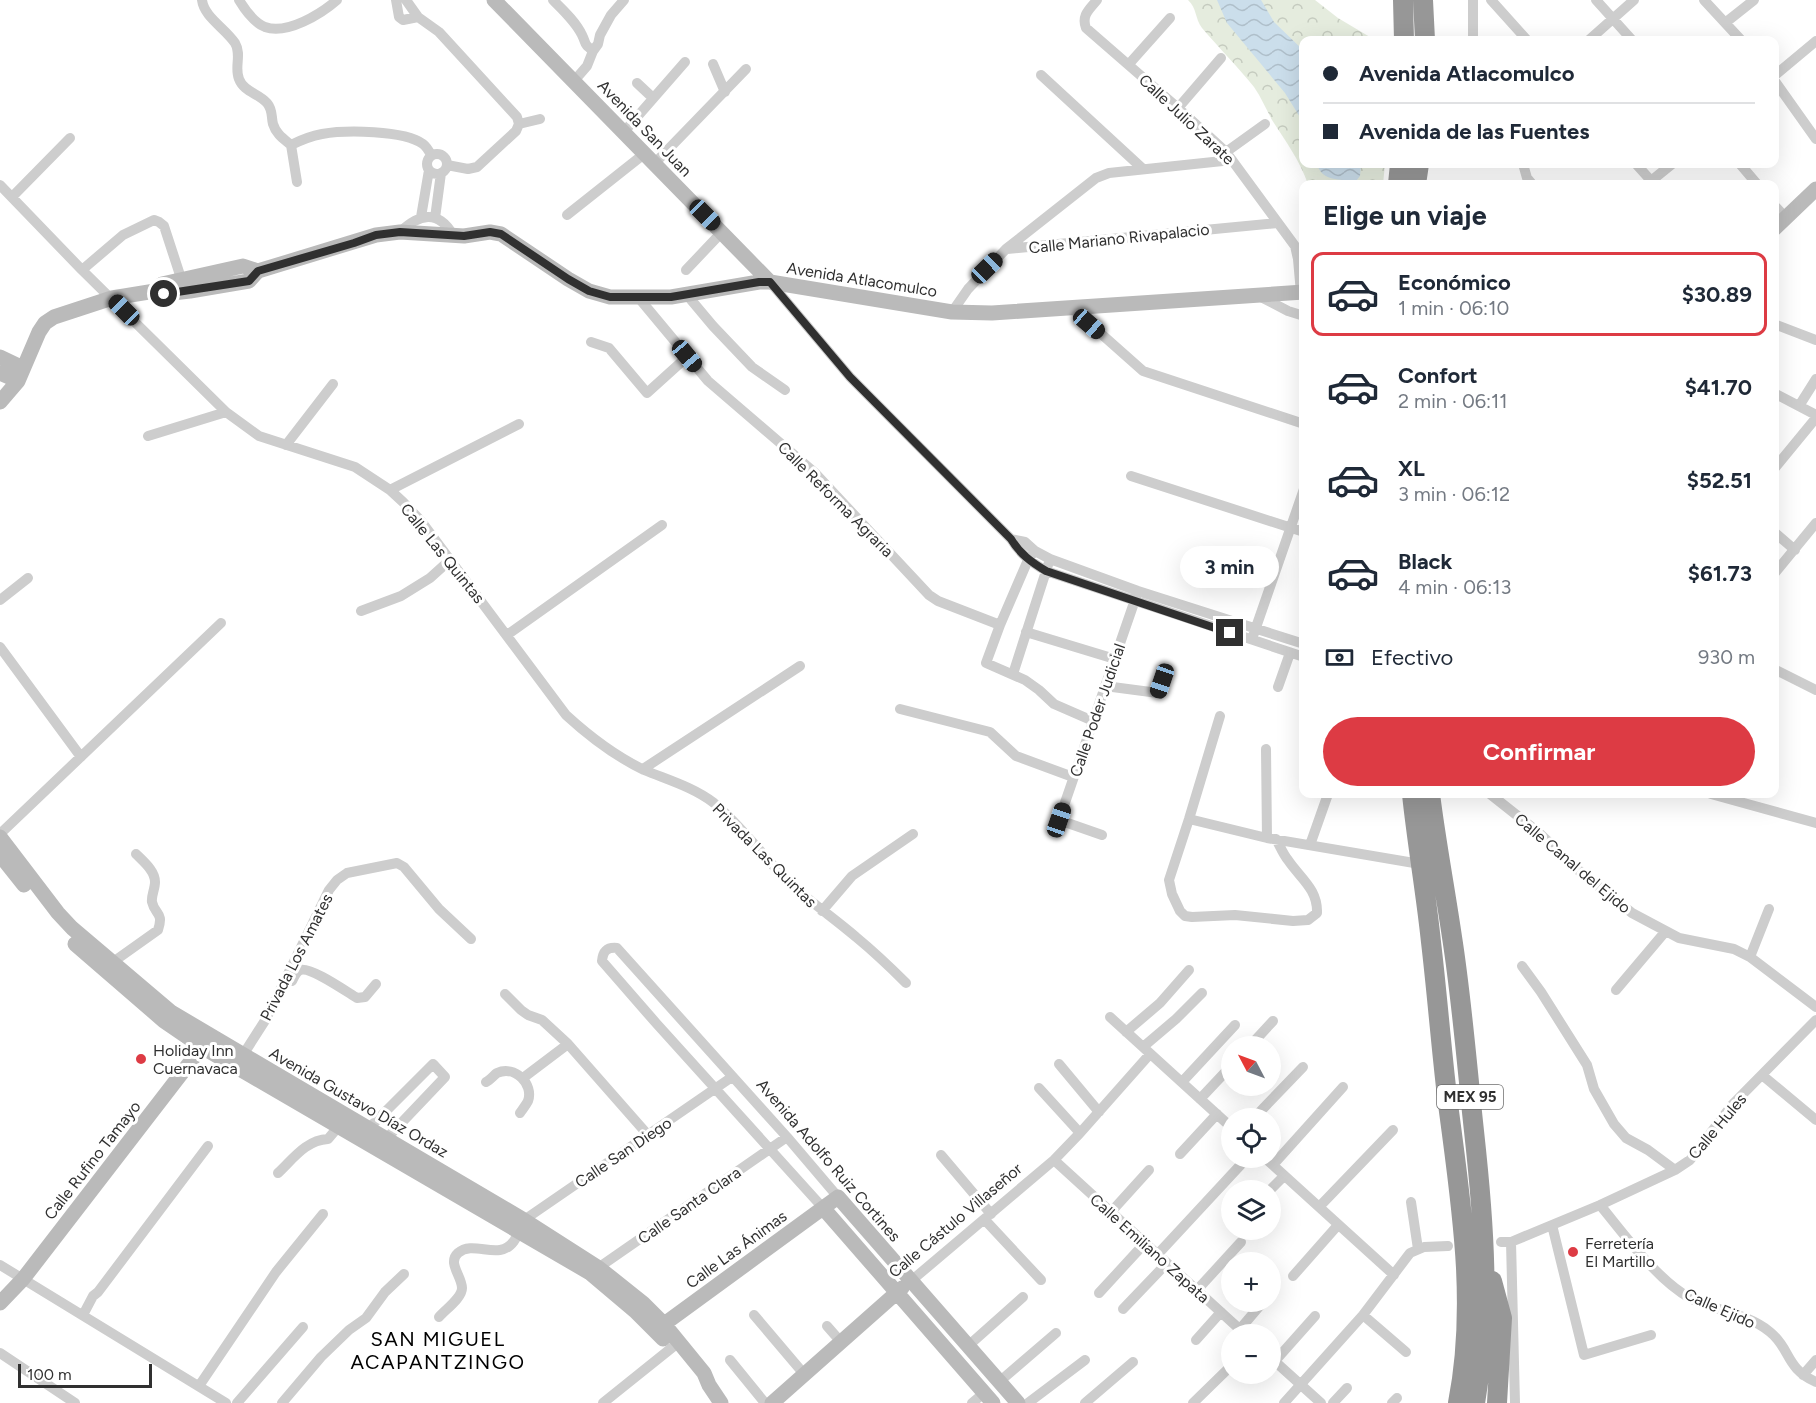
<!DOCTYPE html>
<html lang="es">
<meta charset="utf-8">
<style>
body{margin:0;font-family:Figtree,sans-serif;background:#f2f2f3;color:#1f2937;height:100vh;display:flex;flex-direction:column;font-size:22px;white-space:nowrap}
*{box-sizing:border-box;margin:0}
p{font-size:20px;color:#747a83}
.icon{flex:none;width:33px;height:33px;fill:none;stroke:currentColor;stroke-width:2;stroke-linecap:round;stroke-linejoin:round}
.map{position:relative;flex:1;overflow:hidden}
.side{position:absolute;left:1299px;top:180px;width:480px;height:618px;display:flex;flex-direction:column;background:#fff;border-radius:12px;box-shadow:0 6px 24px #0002}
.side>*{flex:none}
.hud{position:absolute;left:1299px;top:36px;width:480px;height:132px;border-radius:12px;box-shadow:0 6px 24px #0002;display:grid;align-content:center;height:132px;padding:0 24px;background:#fff}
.needle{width:39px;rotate:311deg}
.buttons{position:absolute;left:1221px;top:1036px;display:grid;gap:12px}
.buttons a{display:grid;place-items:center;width:60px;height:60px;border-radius:50%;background:#fff;box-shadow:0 6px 24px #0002;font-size:30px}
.scale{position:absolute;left:18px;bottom:15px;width:134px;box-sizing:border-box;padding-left:6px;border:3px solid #303030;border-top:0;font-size:16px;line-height:21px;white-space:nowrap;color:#303030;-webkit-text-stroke:4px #fff;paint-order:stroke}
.end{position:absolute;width:27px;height:27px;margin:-14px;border:8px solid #303030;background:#fff;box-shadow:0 0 0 3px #fff}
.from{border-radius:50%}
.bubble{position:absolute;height:42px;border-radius:21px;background:#fff;box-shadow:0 6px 24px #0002;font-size:20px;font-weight:700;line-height:42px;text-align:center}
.car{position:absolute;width:18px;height:36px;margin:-18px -9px;border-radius:8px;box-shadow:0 0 4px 2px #0007;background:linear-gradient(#222 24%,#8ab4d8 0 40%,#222 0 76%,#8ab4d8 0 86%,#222 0)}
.hud b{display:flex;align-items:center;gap:21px;height:57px;font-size:22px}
.hud b+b{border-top:2px solid #e0e1e3}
.hud i{width:15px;height:15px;background:#1f2937}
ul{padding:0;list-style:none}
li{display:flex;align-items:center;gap:18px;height:84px;margin:0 12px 9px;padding:0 12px;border:3px solid transparent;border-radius:12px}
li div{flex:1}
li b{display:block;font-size:22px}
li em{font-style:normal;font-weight:700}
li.selected{border-color:#dd3b44}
li>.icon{width:54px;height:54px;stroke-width:1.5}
h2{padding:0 24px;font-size:27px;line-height:72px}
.pay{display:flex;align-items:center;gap:15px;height:66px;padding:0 24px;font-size:22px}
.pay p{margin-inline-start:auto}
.button{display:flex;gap:12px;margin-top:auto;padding:12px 24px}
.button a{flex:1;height:69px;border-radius:36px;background:#dd3b44;color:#fff;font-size:24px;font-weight:700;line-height:69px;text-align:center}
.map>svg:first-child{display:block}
.park{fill:url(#park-crowns)}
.water{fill:url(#water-waves)}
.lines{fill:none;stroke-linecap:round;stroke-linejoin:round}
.street{stroke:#cdcdcd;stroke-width:10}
.secondary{stroke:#bababa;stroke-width:15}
.highway{stroke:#979797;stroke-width:20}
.route{stroke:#303030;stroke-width:8}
.poi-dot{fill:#dd3b44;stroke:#fff;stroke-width:2}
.labels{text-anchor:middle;stroke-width:6;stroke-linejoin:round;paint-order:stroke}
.shield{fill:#fff;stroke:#6e6e6e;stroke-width:1.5}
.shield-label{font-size:15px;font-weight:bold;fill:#303030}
.street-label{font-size:16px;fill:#303030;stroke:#fff}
.poi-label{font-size:16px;fill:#303030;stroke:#fff;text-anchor:start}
.quarter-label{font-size:20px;letter-spacing:1.5px;fill:#000;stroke:#fff}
</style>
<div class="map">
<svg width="1816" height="1403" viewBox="0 0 1816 1403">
<defs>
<pattern id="park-crowns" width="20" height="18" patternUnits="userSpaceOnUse" patternTransform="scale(1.5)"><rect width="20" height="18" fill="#e5ecde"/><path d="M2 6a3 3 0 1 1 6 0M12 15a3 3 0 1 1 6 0" fill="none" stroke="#c5cbbf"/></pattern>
<pattern id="water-waves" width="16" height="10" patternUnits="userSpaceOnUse" patternTransform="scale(1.5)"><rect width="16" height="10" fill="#cbdeeb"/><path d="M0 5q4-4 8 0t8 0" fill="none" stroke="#afbfca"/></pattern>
</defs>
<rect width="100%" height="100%" fill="#fff"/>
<path class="park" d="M1188,0H1315L1338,18L1375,40H1304V164H1385L1383,184H1308C1299,159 1286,142 1272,120C1266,109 1261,97 1254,87C1238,67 1219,48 1202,28C1195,19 1197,8 1188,0Z"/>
<path class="water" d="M1217,0H1261L1274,22L1303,50V122L1285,93L1227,23Z
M1317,164H1361L1360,176L1356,181C1340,179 1322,182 1317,164Z"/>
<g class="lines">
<path class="street" d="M202,0C204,17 225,28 235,43C242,55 234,67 239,79C244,92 258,93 267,103C273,110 271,116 273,124C276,134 284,139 291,145L297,182
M239,0C245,10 253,22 265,27C287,35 321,14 337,0
M396,0L399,17L403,20L418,17
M406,0L418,17L439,32L517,117L519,124L516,131L477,167L468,169L447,165
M553,0C563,10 576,22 582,35C587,45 583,43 593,51
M1097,0C1090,9 1081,15 1086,28L1178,108L1226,152L1295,246L1298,259L1301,293
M1491,0L1527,40
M1596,0L1632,40
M1704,0L1741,40
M1725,23L1754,0
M1473,40V0
M1589,40L1634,0
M713,64L725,92
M1129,64L1170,18
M1041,75L1143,169
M1774,76L1816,41
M1774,80L1816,139
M574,81L587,66L593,51L598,44L600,35L611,15L624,0
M637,83L653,98
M1178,108L1221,58
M519,124L540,119
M623,133L685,62
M291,145C301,140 311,136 322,134C345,130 404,130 423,144C427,147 429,151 431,155
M1226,152L1265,124
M427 164a10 10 0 1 1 20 0a10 10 0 1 1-20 0Z
M654,164L746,69
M1523,164L1527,178L1532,184
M1636,164L1654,184
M1740,164L1757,184
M1651,181L1672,164
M0,185L82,270L226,412L259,436L355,467L390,490L403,502L421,521L566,715C590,737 615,756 644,770C668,780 693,787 714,803C742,826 763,857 789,882C810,902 834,918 856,937C873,951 890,967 906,983
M12,197L70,138
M1774,205L1786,218
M567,215L644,154
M421,217L429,170
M435,218L441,173
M400,232C419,214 438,209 453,235
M1007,249L1278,223
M82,270L123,235L154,220L159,222L164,226L179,272L181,285
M686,270L722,232
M770,282L850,377L1011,539C1020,554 1031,562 1046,571L1304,657
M687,295L713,326L752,367L785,390
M1259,296L1288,311L1304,316
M638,297L708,381L814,472L929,595L938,601L1000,625
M1072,308L1143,371L1304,424
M952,312L968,289L1006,249L1096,178L1109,173L1232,160
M1774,324L1816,340
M591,342L609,348L647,393L688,356
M1774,393L1816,415
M1799,406L1816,379
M148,436L226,412
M286,445L333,384
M1774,469L1816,418
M1131,476L1304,532
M390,490L519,424
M1774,532L1795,550
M1011,539L1025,542L1035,551L1050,559L1138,591L1304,644
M1031,556L1028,560L1000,625L986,663L1025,680L1039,690L1054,704L1093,721
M1774,574L1816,523
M0,600L28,578
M361,611L401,596L430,578L450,560
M1026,632L1115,659
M507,635L662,525
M1253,636L1304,489
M0,647L81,757
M1774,669L1816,690
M1013,674L1048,565
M1105,686L1158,693L1166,669
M1278,687L1290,653
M900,709L990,732L1016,756L1073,777
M1220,716L1189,819L1169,880L1172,894L1180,911L1185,916L1192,917L1235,915L1293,921L1308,920L1317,913C1318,889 1300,878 1288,860C1283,854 1280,846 1276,839
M1266,749L1267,838
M643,769L800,666
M1490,794L1538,832L1577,869L1632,913L1679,938L1734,949L1750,957L1816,1007
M1711,794L1816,823
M1189,819L1267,838L1420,864
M0,834L221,623
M1102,835L1059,820L1136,597
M1310,845L1328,794
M822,911L852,876L913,834
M1750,957L1769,909
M113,962L158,930C164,912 155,915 152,902C151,896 155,889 155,882C155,871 144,862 136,854
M1522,966L1541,992L1587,1065L1594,1089L1614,1124L1626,1138L1648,1150L1675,1170
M292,981C294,977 296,972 300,970C310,966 347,992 357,998L365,997L376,984
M1616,990L1665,932
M505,994L521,1010L528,1015L542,1020L568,1044L648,1135
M1110,1017L1232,1128
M1126,1032L1160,1003L1189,970
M1143,1047L1176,1019L1202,993
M1249,1047L1273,1021
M243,1055L266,1019L329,890L337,880L347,873L397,863L404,867L439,909L471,939
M1059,1064L1099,1112
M1762,1075L1816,1120
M523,1078L568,1044
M486,1082C490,1080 494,1075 497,1073C515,1065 534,1084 528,1101C526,1105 522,1110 520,1113
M1182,1082L1235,1025
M1039,1088L1080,1133
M1200,1099L1232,1065
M1253,1119L1303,1067
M369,1128L433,1064L445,1077L387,1138
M1180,1154L1217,1114
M941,1155L991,1214
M1265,1158L1394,1275
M1054,1160L1246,1335
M1273,1165L1343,1087
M278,1173C293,1159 306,1140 328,1139L339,1126
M1269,1191L1284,1176
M1411,1202L1418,1249
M1600,1205C1624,1234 1657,1280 1690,1298C1715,1311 1747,1313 1770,1332C1791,1349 1785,1368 1816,1382
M1319,1207L1393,1130
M824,1209L656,1023L602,961C603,951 607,947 617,948L787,1137L838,1197
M1111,1212L1149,1170
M985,1220L1041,1280
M1552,1225L1584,1355L1651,1335
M1501,1242H1511L1600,1205L1675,1170L1690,1160L1732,1105L1816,1020
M1511,1242L1515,1403
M1157,1255L1247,1158
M0,1265L226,1403
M595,1270L787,1137
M1293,1276L1338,1225
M911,1281L1054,1160L1080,1133L1150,1054
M1197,1290L1241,1242
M1099,1293L1145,1243
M1270,1293L1273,1290
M1123,1309L1167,1263
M83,1315L93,1296L98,1292L208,1146
M754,1315L804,1374
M1363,1315L1406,1352
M439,1317C446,1309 462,1298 462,1288C462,1276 447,1263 458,1253C474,1239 499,1262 514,1241C518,1235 521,1227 524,1220L732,1077
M827,1326L841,1342
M1240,1329L1263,1302
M1196,1340L1221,1312
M968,1346L1023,1297
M0,1353L75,1403
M1270,1357L1321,1403
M730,1360L765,1403
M1275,1361L1315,1316
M1803,1375L1816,1360
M999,1382L1056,1333
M199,1386L276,1272L323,1214
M237,1403L303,1327
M282,1403L321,1357L349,1330L366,1318L385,1292L404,1274
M603,1403L679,1342
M972,1403L984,1393
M1028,1403L1085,1360
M1085,1403L1133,1362
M1193,1403L1232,1365
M1284,1403L1363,1315L1410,1253L1424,1247L1448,1246
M1333,1403L1347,1388
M1392,1403L1397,1398"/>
<path class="secondary" d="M494,0L770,282
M1774,229L1816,189
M155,291L162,284L243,266L258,271
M0,357L23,368
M0,373L18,381
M0,402L18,381L39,332L45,323L54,317L112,298L155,291L164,294L190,291L249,281L258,271L376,235L400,232L464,236L490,232L501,234L568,279L589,291L610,297H671L759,282H770L952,312L992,313L1304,292
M0,837L58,913L72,928L171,1012L524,1220L599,1268L643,1303L664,1324L704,1373L709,1385L721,1403
M0,855L24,885
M75,944L164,1021L202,1047L590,1273L635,1311L663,1339
M824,1209L993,1403
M0,1303L23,1279L208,1039
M656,1330L838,1197L1018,1403
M772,1403L902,1288"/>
<path class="highway" d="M1403,0L1404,40
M1423,0L1425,40
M1398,184L1400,164
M1416,184L1419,164
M1412,794C1417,843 1426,893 1431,942C1437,993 1441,1045 1447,1096C1460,1198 1478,1301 1458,1403
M1430,794C1436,842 1445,889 1452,937C1462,1001 1467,1067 1474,1131C1484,1222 1491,1312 1475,1403
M1492,1281L1502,1318L1497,1403"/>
</g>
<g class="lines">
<path class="route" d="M164,294L249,281L258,271L354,243L376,235L400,232L464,236L490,232L501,234L568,279L589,291L610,297H671L759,282H770L850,377L1011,539C1020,554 1031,562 1046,571L1230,633"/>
</g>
<g class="poi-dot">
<circle cx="141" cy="1059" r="6"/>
<circle cx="1573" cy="1252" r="6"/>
</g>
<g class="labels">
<rect class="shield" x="1437" y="1085" width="66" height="24" rx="4.5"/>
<g class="shield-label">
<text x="1470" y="1102">MEX 95</text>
</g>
<g class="street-label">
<text transform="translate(1187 119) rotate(43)" y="6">Calle Julio Zarate</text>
<text transform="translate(645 128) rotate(46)" y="6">Avenida San Juan</text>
<text transform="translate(1119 238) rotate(-6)" y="6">Calle Mariano Rivapalacio</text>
<text transform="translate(862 279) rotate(9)" y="6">Avenida Atlacomulco</text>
<text transform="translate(836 499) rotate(45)" y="6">Calle Reforma Agraria</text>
<text transform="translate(443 553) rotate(51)" y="6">Calle Las Quintas</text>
<text transform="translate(1097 710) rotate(-71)" y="6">Calle Poder Judicial</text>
<text transform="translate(765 855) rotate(45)" y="6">Privada Las Quintas</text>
<text transform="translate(1573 863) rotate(40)" y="6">Calle Canal del Ejido</text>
<text transform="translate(296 957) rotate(-63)" y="6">Privada Los Amates</text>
<text transform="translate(359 1102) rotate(30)" y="6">Avenida Gustavo Díaz Ordaz</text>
<text transform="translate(1717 1126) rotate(-50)" y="6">Calle Hules</text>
<text transform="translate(623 1152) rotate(-34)" y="6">Calle San Diego</text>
<text transform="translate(92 1160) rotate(-52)" y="6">Calle Rufino Tamayo</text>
<text transform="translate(829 1160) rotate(49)" y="6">Avenida Adolfo Ruiz Cortines</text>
<text transform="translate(689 1205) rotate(-35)" y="6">Calle Santa Clara</text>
<text transform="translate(955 1220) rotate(-40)" y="6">Calle Cástulo Villaseñor</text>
<text transform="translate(1150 1248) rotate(42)" y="6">Calle Emiliano Zapata</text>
<text transform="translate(736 1249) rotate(-36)" y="6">Calle Las Ánimas</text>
<text transform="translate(1720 1308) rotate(24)" y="6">Calle Ejido</text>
</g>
<g class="poi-label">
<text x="153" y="1056">Holiday Inn<tspan x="153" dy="18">Cuernavaca</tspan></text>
<text x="1585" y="1249">Ferretería<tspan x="1585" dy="18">El Martillo</tspan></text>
</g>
<g class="quarter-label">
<text x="438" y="1346">SAN MIGUEL<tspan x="438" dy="23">ACAPANTZINGO</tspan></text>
</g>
</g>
</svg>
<div class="buttons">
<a><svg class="needle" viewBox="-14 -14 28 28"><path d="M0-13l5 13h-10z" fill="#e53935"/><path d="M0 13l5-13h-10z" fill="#747a83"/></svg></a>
<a><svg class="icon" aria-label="locate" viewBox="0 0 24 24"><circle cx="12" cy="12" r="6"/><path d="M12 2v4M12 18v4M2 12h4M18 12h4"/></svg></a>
<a><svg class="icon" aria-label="layers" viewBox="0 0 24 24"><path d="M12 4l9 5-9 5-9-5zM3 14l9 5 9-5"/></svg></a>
<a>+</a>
<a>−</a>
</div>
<div class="scale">100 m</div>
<i class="end from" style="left:164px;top:294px"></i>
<i class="end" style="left:1230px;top:633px"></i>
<div class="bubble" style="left:1180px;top:546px;width:99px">3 min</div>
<i class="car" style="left:705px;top:215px;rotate:135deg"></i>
<i class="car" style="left:987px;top:268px;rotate:46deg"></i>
<i class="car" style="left:124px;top:310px;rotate:315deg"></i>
<i class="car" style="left:1089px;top:324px;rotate:131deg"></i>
<i class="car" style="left:687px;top:356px;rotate:140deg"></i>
<i class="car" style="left:1162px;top:681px;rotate:199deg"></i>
<i class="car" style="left:1059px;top:820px;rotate:19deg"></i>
<div class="hud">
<b><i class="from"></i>Avenida Atlacomulco</b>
<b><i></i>Avenida de las Fuentes</b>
</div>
<section class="side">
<h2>Elige un viaje</h2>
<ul>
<li class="selected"><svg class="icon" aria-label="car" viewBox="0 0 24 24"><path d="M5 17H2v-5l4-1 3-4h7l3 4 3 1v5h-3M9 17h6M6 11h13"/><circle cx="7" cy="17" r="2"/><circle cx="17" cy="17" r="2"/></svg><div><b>Económico</b><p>1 min · 06:10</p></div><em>$30.89</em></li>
<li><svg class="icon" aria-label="car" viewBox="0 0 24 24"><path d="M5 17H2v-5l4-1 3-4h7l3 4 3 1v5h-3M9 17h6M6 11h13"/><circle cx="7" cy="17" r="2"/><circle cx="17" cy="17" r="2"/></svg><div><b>Confort</b><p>2 min · 06:11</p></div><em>$41.70</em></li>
<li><svg class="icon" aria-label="car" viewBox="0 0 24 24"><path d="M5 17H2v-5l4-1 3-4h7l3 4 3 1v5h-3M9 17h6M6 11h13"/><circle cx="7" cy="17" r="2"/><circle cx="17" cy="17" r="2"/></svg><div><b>XL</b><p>3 min · 06:12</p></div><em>$52.51</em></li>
<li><svg class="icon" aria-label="car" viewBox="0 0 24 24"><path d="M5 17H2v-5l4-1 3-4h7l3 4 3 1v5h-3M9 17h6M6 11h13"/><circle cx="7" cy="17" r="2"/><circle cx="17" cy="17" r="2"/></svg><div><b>Black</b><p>4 min · 06:13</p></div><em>$61.73</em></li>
</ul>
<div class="pay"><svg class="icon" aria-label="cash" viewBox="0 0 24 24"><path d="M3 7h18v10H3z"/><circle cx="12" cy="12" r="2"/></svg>Efectivo<p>930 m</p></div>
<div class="button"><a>Confirmar</a></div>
</section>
</div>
